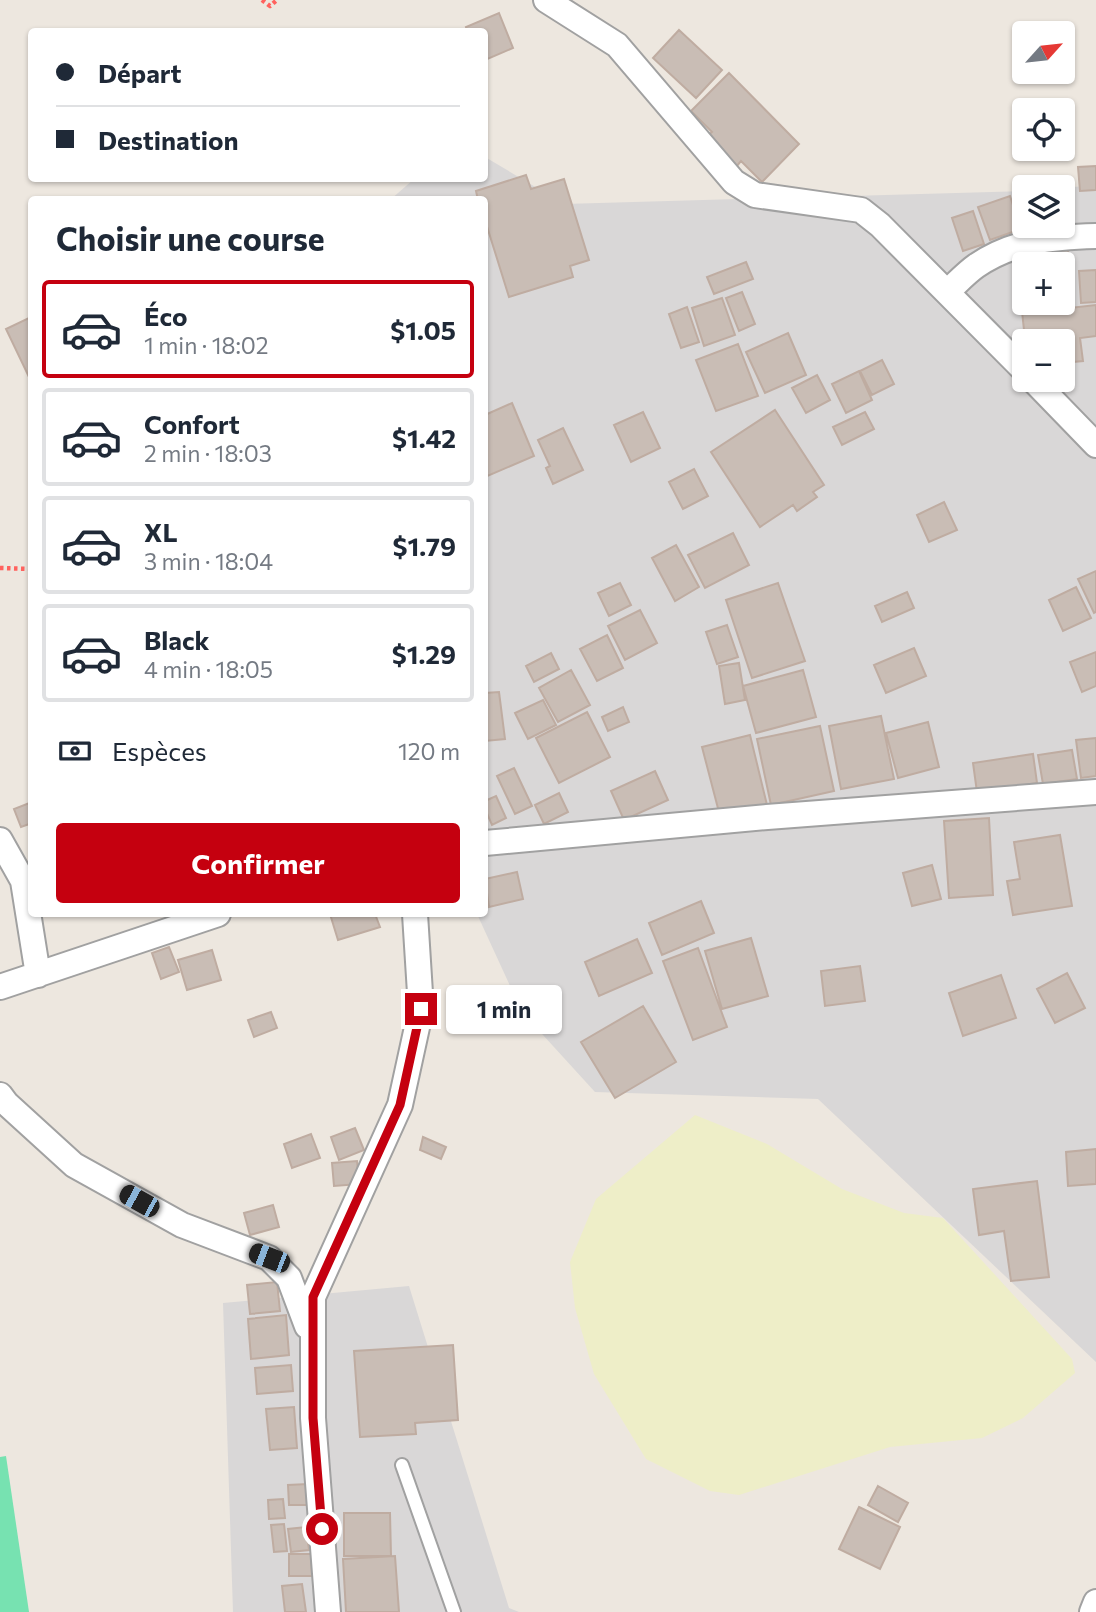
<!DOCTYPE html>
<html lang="fr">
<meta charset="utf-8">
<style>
body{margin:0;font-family:Commissioner,sans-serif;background:#f6f6f7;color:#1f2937;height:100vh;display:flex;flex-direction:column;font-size:26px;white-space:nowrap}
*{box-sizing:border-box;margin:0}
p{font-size:23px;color:#747a83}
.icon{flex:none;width:38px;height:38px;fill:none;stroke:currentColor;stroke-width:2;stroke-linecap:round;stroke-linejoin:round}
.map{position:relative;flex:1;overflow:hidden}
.sheet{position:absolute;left:28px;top:196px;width:460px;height:721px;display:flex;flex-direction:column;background:#fff;border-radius:7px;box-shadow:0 2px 5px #0004}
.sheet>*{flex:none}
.top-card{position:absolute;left:28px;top:28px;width:460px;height:154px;border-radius:7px;box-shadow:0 2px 5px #0004;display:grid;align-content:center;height:154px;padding:0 28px;background:#fff}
.needle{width:46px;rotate:63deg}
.tools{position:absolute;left:1012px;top:21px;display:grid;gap:14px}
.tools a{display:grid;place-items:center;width:63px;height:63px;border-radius:7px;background:#fff;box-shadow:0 2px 5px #0004;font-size:35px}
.end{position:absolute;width:32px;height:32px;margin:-16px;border:9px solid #c5000f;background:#fff;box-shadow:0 0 0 4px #fff}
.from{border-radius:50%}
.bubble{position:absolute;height:49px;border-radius:7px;background:#fff;box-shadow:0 2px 5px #0004;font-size:23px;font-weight:700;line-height:49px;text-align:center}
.car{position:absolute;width:21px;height:42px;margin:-21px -10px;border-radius:9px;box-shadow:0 0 5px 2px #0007;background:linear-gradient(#222 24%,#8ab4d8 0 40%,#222 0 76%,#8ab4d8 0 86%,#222 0)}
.top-card b{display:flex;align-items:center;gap:24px;height:66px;font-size:26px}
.top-card b+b{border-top:2px solid #e0e1e3}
.top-card i{width:18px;height:18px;background:#1f2937}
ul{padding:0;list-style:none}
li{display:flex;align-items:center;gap:21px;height:98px;margin:0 14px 10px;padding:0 14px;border:4px solid #e0e1e3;border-radius:7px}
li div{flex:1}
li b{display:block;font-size:26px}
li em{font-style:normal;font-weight:700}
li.active{border-color:#c5000f}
li>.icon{width:63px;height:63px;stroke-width:1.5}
h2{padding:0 28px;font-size:32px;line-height:84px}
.pay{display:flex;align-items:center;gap:18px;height:77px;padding:0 28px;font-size:26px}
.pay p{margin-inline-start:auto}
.button{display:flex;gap:14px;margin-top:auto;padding:14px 28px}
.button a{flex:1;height:80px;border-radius:7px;background:#c5000f;color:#fff;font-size:28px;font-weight:700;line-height:80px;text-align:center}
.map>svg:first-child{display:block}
.residential{fill:#d9d7d7;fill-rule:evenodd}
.farmland{fill:#eeeec8}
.pitch{fill:#77e2b1}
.building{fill:#c9bdb5;stroke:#bfaca1;stroke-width:2}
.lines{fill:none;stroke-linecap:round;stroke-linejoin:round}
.service-casing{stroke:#a1a1a1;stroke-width:16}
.minor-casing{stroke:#a1a1a1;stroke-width:28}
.path{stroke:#ff625e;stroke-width:4.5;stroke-dasharray:3.5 3.5;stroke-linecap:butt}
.service{stroke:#fff;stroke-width:12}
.minor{stroke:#fff;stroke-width:24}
.route{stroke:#c5000f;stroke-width:9}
</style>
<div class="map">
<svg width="1096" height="1612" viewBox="0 0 1096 1612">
<rect width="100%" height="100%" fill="#ede7df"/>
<path class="residential" d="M485,157L564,204L1024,191V226H1062V188L1096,185V1362L818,1099L595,1092L522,1012L477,914H485V200H390L414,179L485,178ZM1024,264H1062V303H1024ZM1024,341H1062V380H1024Z
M409,1286L509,1608L519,1612H233L223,1303Z"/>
<path class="farmland" d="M695,1115L767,1144L842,1189L904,1213L943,1218L1072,1359L1075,1373L1023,1418L982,1438L890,1447L739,1495L710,1491L646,1459L594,1374L575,1308L570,1262L596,1199Z"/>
<path class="pitch" d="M6,1456L29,1612H0V1457Z"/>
<path class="building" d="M499,13L513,48L485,60V32H468L466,27Z
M679,30L722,70L696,98L653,58Z
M729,73L799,144L762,182L741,161L736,167L706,137L712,132L691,111Z
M1096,166V190L1080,191L1078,167Z
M526,175L531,189L564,179L589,260L570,266L573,277L509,297L485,220V200H478L476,191Z
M1010,196L1021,229L990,240L978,207Z
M973,211L984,244L963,251L952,218Z
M1068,248L1069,285H1062V264H1024V275H1015L1014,250Z
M746,262L753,279L714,294L707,277Z
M1096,270V302L1081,303L1079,271Z
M1062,288H1067L1070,308L1096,305V336L1080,338L1083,361L1062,363V341H1027L1025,339L1020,293H1024V303H1062Z
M742,292L755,324L739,331L726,298Z
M722,298L735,335L704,346L692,308Z
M687,307L699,342L681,348L669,314Z
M31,317L32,376L29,377L6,329Z
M788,333L806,375L765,393L746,352Z
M738,344L758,396L716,411L696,360Z
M882,360L894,384L872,395L860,371Z
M859,371L872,400L846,413L832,384Z
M817,375L830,400L806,413L792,388Z
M512,403L534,456L485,477V415Z
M775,410L824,485L813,492L817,497L797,511L793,505L760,527L711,452Z
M643,412L660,448L631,462L614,425Z
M865,412L874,429L842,445L833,427Z
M563,428L583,470L553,484L546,468L550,466L538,440Z
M694,469L708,496L683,509L669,482Z
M944,502L957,530L929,542L917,515Z
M733,533L749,565L705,588L688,555Z
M676,545L699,587L675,601L652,558Z
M1096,571V612L1094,613L1078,579Z
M620,583L631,605L609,616L598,593Z
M778,583L805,661L752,678L726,600Z
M1076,587L1091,618L1063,631L1049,600Z
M907,592L914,608L882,622L875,606Z
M640,610L657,643L625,660L608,626Z
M727,625L738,657L717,664L706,632Z
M607,635L623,668L597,681L580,649Z
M914,648L926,676L886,693L874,665Z
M1096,652V686L1082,692L1070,662Z
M551,653L559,669L534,682L526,666Z
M739,663L745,700L725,704L719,666Z
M571,670L590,705L558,722L539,688Z
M803,670L816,717L756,733L743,686Z
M499,692L505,739L485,741V693Z
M543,700L556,725L528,739L515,713Z
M623,707L629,722L608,731L602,717Z
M587,712L610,757L559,783L536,738Z
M881,716L894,779L841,789L829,726Z
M928,722L939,767L898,778L886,733Z
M820,726L834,791L771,805L757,739Z
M750,735L767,805L720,816L702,747Z
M1096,738V776L1081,778L1076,740Z
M1072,750L1077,779L1043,784L1038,755Z
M1033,754L1037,783L977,792L973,763Z
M514,768L532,806L515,814L497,776Z
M655,771L668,800L624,820L611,791Z
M559,793L568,812L544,824L535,805Z
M496,796L506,818L492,825L485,809V801Z
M32,802V823L21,827L14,809Z
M989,818L993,895L949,898L944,821Z
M1060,835L1072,906L1013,915L1007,881L1020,879L1014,842Z
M932,865L941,899L912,906L903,873Z
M517,872L523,899L489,907L485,879Z
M701,901L714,933L662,955L649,923Z
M330,914H375L380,927L338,940Z
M751,938L768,996L722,1009L705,951Z
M637,939L652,973L599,996L585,962Z
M169,947L179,972L161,979L152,953Z
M698,948L727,1027L693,1040L663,961Z
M212,950L221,980L187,990L178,960Z
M860,966L865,1001L825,1006L821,971Z
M1067,973L1085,1008L1055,1023L1037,989Z
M1001,975L1016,1018L963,1036L949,993Z
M643,1006L676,1062L615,1098L581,1042Z
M271,1012L277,1028L254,1037L248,1020Z
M355,1128L364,1150L339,1160L331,1137Z
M311,1134L320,1158L292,1168L284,1144Z
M423,1137L446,1147L441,1159L420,1150Z
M1096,1149V1184L1068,1186L1066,1152Z
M357,1161L359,1184L334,1186L332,1163Z
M1037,1181L1049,1277L1011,1281L1004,1231L979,1235L973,1189Z
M273,1205L279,1227L250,1235L244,1213Z
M277,1282L280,1311L250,1314L247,1285Z
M286,1315L289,1355L251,1359L248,1319Z
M453,1345L458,1420L415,1423L416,1434L360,1437L354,1351Z
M291,1365L293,1391L257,1394L255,1368Z
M294,1407L297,1448L270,1450L266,1409Z
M308,1484V1505H289L288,1485Z
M878,1486L908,1503L898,1522L868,1505Z
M283,1499L285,1518L269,1519L268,1500Z
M859,1507L900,1527L880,1569L839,1549Z
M344,1513H390L391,1556H344Z
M284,1524L287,1551L274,1552L271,1525Z
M306,1527L309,1550L291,1552L288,1529Z
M289,1554H311L312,1576H289Z
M395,1556L399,1612H346L343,1559Z
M302,1584L306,1612H285L282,1586Z"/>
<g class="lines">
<g class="service-casing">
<path id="service" d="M402,1465L454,1612"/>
</g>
<g class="minor-casing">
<path id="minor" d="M546,0L617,45L734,182L755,195L861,210L880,225L1024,370
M947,292C957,283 966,273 976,266C1012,241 1053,237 1096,236
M1033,380L1096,445
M0,840L23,881L38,975
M485,843L767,817L1096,792
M0,987L218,914
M0,1095L6,1103L74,1165L182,1225L269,1258L289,1278L307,1326
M328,1612L313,1418V1297L400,1105L421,1009L415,914
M1092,1612L1096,1602"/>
</g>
<path class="path" d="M262,0L270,6L277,0
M0,568L32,569"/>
<use href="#service" class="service"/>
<use href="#minor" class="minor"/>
</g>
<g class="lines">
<path class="route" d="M322,1529L313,1418V1297L400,1105L421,1009"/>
</g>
</svg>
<div class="tools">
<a><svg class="needle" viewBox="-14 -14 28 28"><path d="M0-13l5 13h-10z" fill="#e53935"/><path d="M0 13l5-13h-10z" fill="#747a83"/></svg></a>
<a><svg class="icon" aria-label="locate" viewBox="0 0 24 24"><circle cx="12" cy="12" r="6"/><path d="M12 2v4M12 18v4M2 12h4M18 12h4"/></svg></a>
<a><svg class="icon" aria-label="layers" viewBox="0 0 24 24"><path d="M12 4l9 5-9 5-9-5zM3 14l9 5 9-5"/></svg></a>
<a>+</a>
<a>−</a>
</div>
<i class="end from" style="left:322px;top:1529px"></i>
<i class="end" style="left:421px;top:1009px"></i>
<div class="bubble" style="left:446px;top:985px;width:116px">1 min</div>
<i class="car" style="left:139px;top:1201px;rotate:299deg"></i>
<i class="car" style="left:269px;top:1258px;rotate:291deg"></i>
<div class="top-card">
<b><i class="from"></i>Départ</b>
<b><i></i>Destination</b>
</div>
<section class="sheet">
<h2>Choisir une course</h2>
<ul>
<li class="active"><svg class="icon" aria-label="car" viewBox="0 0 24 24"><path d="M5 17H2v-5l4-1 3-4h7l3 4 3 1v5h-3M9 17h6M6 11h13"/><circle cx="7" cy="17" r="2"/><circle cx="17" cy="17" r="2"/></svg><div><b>Éco</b><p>1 min · 18:02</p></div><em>$1.05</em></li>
<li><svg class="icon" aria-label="car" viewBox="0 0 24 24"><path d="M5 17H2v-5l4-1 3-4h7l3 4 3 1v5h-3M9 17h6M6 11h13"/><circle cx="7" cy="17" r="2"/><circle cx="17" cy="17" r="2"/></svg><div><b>Confort</b><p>2 min · 18:03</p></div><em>$1.42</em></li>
<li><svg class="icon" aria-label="car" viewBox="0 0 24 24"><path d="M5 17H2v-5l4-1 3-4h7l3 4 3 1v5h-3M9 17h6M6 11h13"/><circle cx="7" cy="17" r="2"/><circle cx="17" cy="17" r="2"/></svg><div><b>XL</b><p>3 min · 18:04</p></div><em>$1.79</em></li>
<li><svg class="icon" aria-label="car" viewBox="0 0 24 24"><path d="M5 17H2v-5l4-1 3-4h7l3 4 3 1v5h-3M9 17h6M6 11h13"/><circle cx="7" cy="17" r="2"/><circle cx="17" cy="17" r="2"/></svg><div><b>Black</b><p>4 min · 18:05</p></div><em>$1.29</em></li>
</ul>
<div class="pay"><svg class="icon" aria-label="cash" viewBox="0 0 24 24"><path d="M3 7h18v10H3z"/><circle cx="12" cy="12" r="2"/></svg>Espèces<p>120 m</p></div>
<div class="button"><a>Confirmer</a></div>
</section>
</div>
